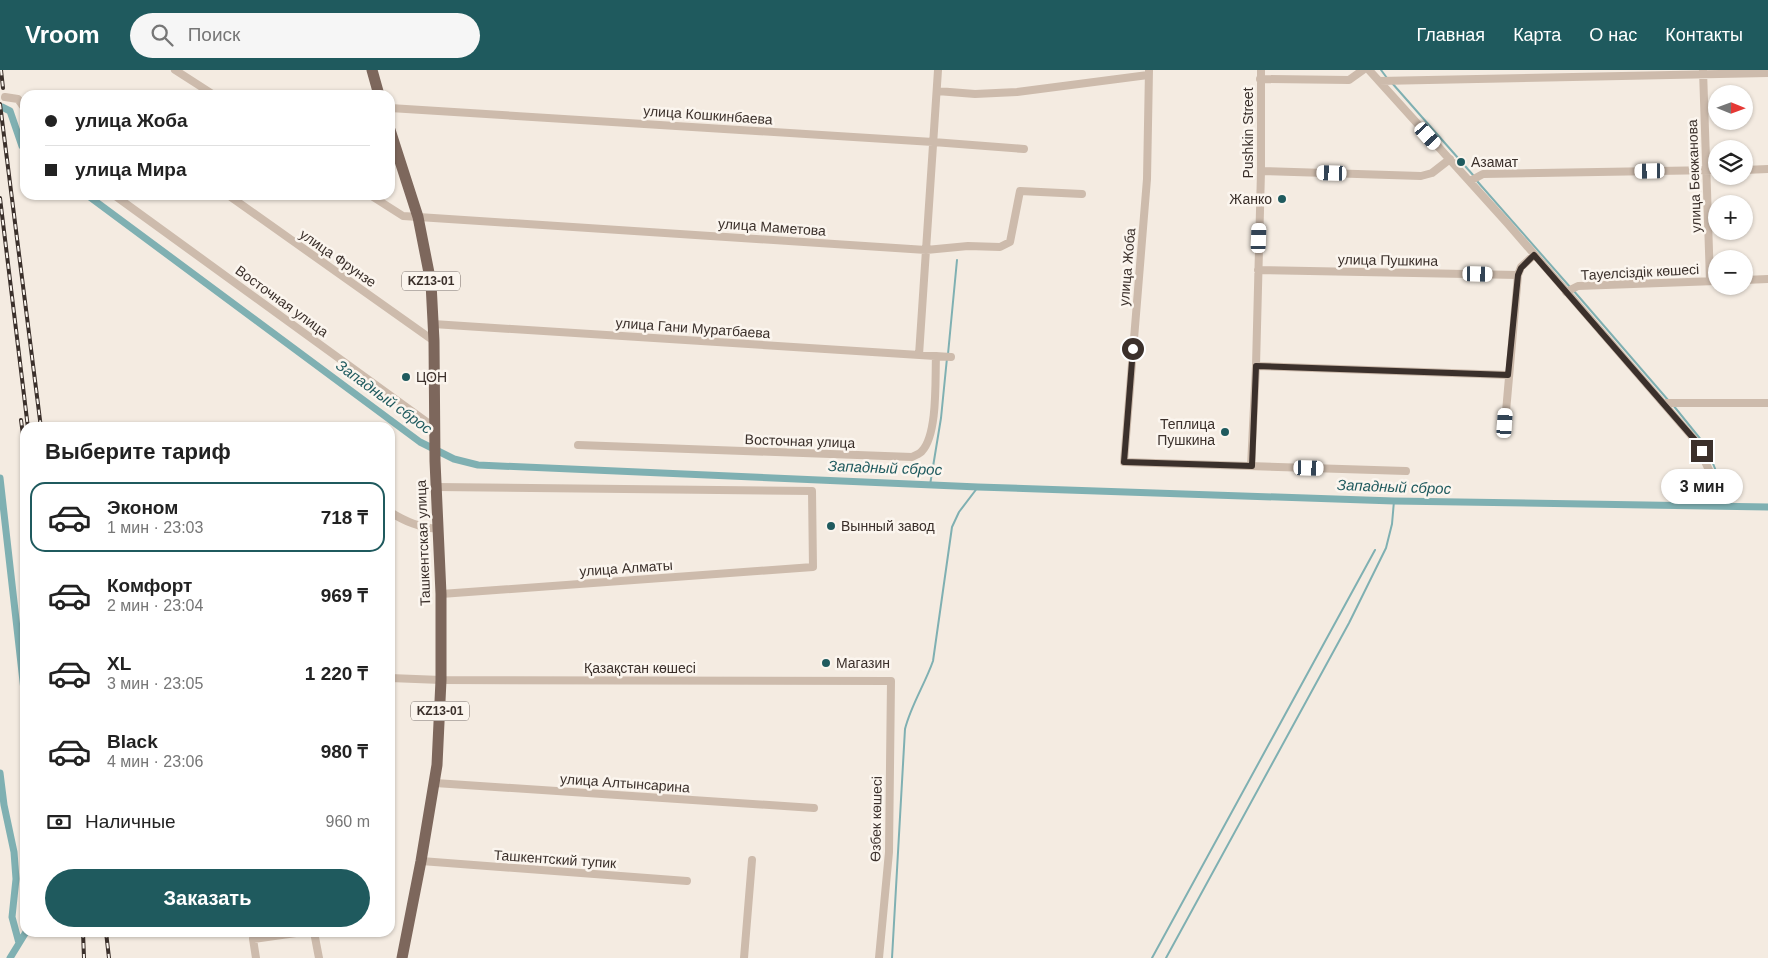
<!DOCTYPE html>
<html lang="ru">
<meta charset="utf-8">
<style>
body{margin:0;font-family:Arial,sans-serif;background:#f6f6f6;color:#222;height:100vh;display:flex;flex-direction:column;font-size:19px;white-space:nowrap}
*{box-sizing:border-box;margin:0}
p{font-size:16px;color:#767676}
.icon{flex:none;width:28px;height:28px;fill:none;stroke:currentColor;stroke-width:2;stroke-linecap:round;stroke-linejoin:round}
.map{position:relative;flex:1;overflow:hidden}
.panel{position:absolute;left:20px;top:352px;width:375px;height:515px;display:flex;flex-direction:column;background:#fff;border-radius:15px;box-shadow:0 1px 4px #0004}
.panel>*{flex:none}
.hud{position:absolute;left:20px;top:20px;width:375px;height:110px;border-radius:15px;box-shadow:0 1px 4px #0004;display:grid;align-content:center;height:110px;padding:0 25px;background:#fff}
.needle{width:32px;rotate:91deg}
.buttons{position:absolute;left:1708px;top:15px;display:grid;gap:10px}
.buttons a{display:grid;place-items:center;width:45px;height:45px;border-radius:50%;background:#fff;box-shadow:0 1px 4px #0004;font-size:25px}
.end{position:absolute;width:22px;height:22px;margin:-11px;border:6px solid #3b302b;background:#fff;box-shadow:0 0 0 2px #fff}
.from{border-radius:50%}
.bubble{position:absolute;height:35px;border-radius:18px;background:#fff;box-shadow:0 1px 4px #0004;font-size:16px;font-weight:600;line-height:35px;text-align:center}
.car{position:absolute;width:15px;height:30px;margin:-15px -8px;border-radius:6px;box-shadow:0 0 4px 1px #0007;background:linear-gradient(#fff 24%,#345 0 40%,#fff 0 76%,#345 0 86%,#fff 0)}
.hud b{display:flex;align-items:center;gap:18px;height:48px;font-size:19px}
.hud b+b{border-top:1px solid #e0e0e0}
.hud i{width:12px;height:12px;background:#222}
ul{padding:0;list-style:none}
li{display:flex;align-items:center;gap:15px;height:70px;margin:0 10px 8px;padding:0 15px;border:2px solid transparent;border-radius:15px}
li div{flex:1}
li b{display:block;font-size:19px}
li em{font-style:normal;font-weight:600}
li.on{border-color:#1f5a5e}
li>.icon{width:45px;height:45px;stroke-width:1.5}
h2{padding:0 25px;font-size:22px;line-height:60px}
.pay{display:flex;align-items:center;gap:12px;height:55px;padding:0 25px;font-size:19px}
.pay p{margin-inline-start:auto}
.action{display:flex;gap:10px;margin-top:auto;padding:10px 25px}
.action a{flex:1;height:58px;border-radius:30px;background:#1f5a5e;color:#fff;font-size:20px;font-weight:600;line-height:58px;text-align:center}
header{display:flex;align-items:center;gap:30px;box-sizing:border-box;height:70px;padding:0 25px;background:#1f5a5e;color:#fff}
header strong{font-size:24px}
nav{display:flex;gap:28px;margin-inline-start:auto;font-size:18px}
.search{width:350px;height:45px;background:#f6f6f6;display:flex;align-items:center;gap:12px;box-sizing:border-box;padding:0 18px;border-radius:28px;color:#767676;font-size:19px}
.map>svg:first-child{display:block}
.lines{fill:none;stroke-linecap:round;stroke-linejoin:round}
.stream{stroke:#7fb0b2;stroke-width:2}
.canal{stroke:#7fb0b2;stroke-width:7}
.minor{stroke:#cdbbac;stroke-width:8}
.primary{stroke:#7d675c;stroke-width:11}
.rail-casing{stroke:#3b302b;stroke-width:4}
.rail{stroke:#fbf5ee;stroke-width:2;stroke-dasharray:5.5;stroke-linecap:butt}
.route{stroke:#3b302b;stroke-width:6}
.poi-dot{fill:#1f5a5e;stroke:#fbf5ee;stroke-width:2}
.labels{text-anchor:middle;stroke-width:5;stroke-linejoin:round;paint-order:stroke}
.shield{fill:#fbf5ee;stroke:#756b66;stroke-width:1}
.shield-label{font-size:12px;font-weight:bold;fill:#3b302b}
.street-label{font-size:14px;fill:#3b302b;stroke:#fbf5ee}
.poi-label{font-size:14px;fill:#3b302b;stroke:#fbf5ee;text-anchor:start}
.water-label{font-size:15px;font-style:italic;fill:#1f5a5e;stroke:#fbf5ee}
</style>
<header>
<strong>Vroom</strong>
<div class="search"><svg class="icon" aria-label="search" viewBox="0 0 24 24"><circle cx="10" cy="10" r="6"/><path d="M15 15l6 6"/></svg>Поиск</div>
<nav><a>Главная</a><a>Карта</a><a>О нас</a><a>Контакты</a></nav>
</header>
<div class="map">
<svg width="1768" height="888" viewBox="0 0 1768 888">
<rect width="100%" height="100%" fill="#f4ebe1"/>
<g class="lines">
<path class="stream" d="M1381,0L1387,8
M1392,13L1473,105
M1477,111L1570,217
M1573,220L1668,330
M948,284L957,190
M1673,335L1706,376L1730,436
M930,415L941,348L947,288
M892,888L905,659C911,635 925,614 933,591L952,457L959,442L978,417
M1152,888L1375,480
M1166,888L1349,553L1386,478L1392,454L1394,431"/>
<path class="canal" d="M2,37L10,41L22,76L25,79
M87,125L420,372L454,389L478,395L978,417L1394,431L1768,437
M0,408L25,629
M0,703L4,735L14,782L16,809L12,847L19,873
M10,888L26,862"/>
<path class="minor" d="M175,0L214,25
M1149,0L1147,109L1124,392L1406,401
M1369,0L1508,154L1695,370L1716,415
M1703,0L1710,211
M1260,9L1349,10L1363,0
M1379,11L1768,3
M937,21L975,24L1017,22L1148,5
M5,27L18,29L25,39
M390,38L933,72L1024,79
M1744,100L1768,99
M1261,101L1421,106L1432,103L1450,89
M1470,111L1483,104L1716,100
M114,125L435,358
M228,125L434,271
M370,125L403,146L926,180L968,176L1000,177L1010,172L1020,121L1082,124
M1258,200L1518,205
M1744,210L1768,209
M1566,222L1578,216L1716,211
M433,254L951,287
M919,285L938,0
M1256,296L1508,305
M1663,333H1768
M1505,353L1518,205L1521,197L1534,185
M578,375L912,387C915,385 920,384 922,381C938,364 935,308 936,286
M1251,396L1256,296L1261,101V0
M436,417L812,421L813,497L441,524
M390,442C406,452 419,457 438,459
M390,608L441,610L891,611L889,782L879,888
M435,713L814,738
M421,791L687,811
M314,862L319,888
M256,888L253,869L303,862
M744,888L752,790"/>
<path class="primary" d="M372,0L379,25
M390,60L418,147L431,213L434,271L435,391L441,524V610L437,695L421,791L402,888"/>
<g class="rail-casing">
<path id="rail" d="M1,0L3,18
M0,34L41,358
M0,128L28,358
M21,350L25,380
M83,862L84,888
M106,862L109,888"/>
</g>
<use href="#rail" class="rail"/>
</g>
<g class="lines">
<path class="route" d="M1133,279L1124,392L1252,396L1256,296L1508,305L1518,205L1521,198L1534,185L1695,370L1702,381"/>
</g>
<g class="poi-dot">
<circle cx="1461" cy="92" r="5"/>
<circle cx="1282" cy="129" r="5"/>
<circle cx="406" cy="307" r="5"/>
<circle cx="1225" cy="362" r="5"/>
<circle cx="831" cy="456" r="5"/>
<circle cx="826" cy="593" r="5"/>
</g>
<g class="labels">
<g class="shield">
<rect x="402" y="201.5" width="58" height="19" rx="4"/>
<rect x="411" y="631.5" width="58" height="19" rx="4"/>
</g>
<g class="shield-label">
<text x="431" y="215">KZ13-01</text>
<text x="440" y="645">KZ13-01</text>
</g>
<g class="street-label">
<text transform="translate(708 45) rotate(4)" y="5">улица Кошкинбаева</text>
<text transform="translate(1248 63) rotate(-90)" y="5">Pushkin Street</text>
<text transform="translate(1694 106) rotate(-92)" y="5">улица Бекжанова</text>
<text transform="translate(772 157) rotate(4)" y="5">улица Маметова</text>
<text transform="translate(338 188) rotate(35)" y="5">улица Фрунзе</text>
<text transform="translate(1388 190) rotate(1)" y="5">улица Пушкина</text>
<text transform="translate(1127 197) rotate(-85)" y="5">улица Жоба</text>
<text transform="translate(1640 202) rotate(-3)" y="5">Тауелсіздік көшесі</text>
<text transform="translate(282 231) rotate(36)" y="5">Восточная улица</text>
<text transform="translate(693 258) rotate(4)" y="5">улица Гани Муратбаева</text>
<text transform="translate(800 371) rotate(2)" y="5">Восточная улица</text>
<text transform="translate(423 473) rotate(-92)" y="5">Ташкентская улица</text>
<text transform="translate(626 498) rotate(-4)" y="5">улица Алматы</text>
<text x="640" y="603">Қазақстан көшесі</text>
<text transform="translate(625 713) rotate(4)" y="5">улица Алтынсарина</text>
<text transform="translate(876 749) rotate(-89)" y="5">Өзбек көшесі</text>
<text transform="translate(555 789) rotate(4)" y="5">Ташкентский тупик</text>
</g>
<g class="poi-label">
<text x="1471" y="97">Азамат</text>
<text x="1272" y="134" text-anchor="end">Жанко</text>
<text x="416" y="312">ЦОН</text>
<text x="1215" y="359" text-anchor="end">Теплица<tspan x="1215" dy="16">Пушкина</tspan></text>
<text x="841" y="461">Вынный завод</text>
<text x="836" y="598">Магазин</text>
</g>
<g class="water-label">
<text transform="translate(384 327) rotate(36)" y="5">Западный сброс</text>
<text transform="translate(885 398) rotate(2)" y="5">Западный сброс</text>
<text transform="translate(1394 417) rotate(2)" y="5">Западный сброс</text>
</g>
</g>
</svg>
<div class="buttons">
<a><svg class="needle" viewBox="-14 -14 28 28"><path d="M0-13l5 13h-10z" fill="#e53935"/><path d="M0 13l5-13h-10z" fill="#767676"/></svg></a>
<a><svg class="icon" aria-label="layers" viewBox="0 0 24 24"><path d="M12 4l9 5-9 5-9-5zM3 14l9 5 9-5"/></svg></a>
<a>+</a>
<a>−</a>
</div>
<i class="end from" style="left:1133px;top:279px"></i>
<i class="end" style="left:1702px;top:381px"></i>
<div class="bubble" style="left:1661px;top:399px;width:82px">3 мин</div>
<i class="car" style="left:1428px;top:66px;rotate:138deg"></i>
<i class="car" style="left:1650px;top:101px;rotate:269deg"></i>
<i class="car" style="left:1332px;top:103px;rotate:272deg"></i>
<i class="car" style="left:1259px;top:168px;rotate:2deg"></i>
<i class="car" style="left:1478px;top:204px;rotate:91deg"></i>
<i class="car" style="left:1505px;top:353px;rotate:4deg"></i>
<i class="car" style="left:1309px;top:398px;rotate:92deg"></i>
<div class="hud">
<b><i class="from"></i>улица Жоба</b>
<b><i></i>улица Мира</b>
</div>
<section class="panel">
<h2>Выберите тариф</h2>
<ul>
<li class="on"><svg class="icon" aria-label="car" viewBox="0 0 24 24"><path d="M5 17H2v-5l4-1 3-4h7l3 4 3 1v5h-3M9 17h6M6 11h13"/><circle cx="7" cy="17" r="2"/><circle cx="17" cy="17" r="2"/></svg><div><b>Эконом</b><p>1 мин · 23:03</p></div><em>718 ₸</em></li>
<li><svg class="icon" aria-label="car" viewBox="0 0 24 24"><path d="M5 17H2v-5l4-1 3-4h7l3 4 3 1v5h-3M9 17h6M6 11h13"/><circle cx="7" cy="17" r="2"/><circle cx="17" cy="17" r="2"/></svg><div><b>Комфорт</b><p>2 мин · 23:04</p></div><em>969 ₸</em></li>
<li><svg class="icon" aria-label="car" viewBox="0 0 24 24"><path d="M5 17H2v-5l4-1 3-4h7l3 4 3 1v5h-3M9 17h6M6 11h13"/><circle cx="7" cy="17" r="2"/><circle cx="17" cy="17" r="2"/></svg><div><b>XL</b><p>3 мин · 23:05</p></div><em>1 220 ₸</em></li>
<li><svg class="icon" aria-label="car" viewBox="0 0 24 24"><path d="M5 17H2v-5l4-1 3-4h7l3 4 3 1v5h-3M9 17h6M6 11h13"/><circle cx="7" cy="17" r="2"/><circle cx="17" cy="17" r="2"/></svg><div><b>Black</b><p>4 мин · 23:06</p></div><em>980 ₸</em></li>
</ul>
<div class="pay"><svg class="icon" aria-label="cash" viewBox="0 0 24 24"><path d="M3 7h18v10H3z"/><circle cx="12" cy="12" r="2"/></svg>Наличные<p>960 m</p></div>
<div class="action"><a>Заказать</a></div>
</section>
</div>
